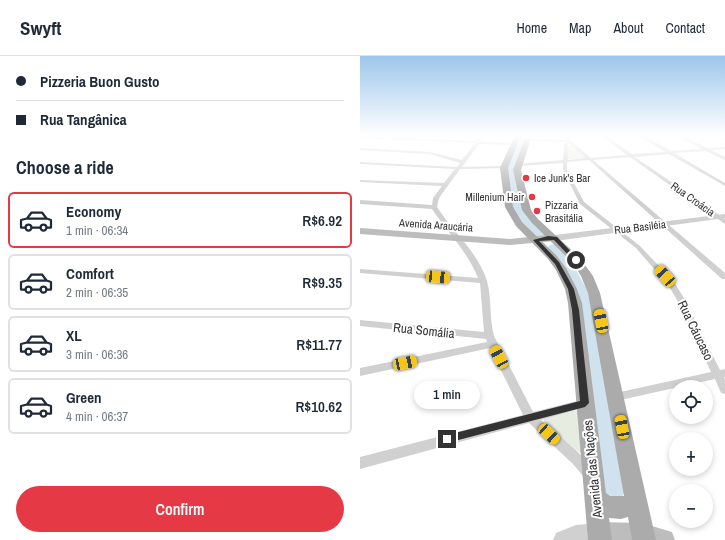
<!DOCTYPE html>
<meta charset="utf-8">
<style>
body{margin:0;font-family:"Archivo Narrow",sans-serif;background:#f6f6f7;color:#1f2937;height:100vh;display:flex;flex-direction:column;font-size:15px;white-space:nowrap}
*{box-sizing:border-box;margin:0}
p{font-size:13px;color:#747a83}
.icon{flex:none;width:22px;height:22px;fill:none;stroke:currentColor;stroke-width:2;stroke-linecap:round;stroke-linejoin:round}
.map{position:relative;flex:1;overflow:hidden}
.panel{display:flex;flex-direction:column;background:#fff;width:360px}
.panel>*{flex:none}
.hud{display:grid;align-content:center;height:88px;padding:0 16px;background:#fff}
.tools{position:absolute;left:309px;top:324px;display:grid;gap:8px}
.tools a{display:grid;place-items:center;width:44px;height:44px;border-radius:50%;background:#fff;box-shadow:0 2px 6px #0003;font-size:20px}
.end{position:absolute;width:18px;height:18px;margin:-9px;border:5px solid #333;background:#fff;box-shadow:0 0 0 2px #fff}
.from{border-radius:50%}
.bubble{position:absolute;height:28px;border-radius:14px;background:#fff;box-shadow:0 2px 6px #0003;font-size:13px;font-weight:600;line-height:28px;text-align:center}
.car{position:absolute;width:12px;height:24px;margin:-12px -6px;border-radius:5px;box-shadow:0 0 3px 1px #0007;background:linear-gradient(#f5c518 24%,#345 0 40%,#f5c518 0 76%,#345 0 86%,#f5c518 0)}
.hud b{display:flex;align-items:center;gap:14px;height:38px;font-size:15px}
.hud b+b{border-top:1px solid #e0e1e3}
.hud i{width:10px;height:10px;background:#1f2937}
ul{padding:0;list-style:none}
li{display:flex;align-items:center;gap:12px;height:56px;margin:0 8px 6px;padding:0 8px;border:2px solid #e0e1e3;border-radius:6px}
li div{flex:1}
li b{display:block;font-size:15px}
li em{font-style:normal;font-weight:600}
li.on{border-color:#e63946}
li>.icon{width:36px;height:36px;stroke-width:1.5}
h2{padding:0 16px;font-size:18px;line-height:48px}
.primary-button{display:flex;gap:8px;margin-top:auto;padding:8px 16px}
.primary-button a{flex:1;height:46px;border-radius:24px;background:#e63946;color:#fff;font-size:16px;font-weight:600;line-height:46px;text-align:center}
header{display:flex;align-items:center;gap:24px;box-sizing:border-box;height:56px;padding:0 20px;background:#fff;border-bottom:1px solid #e0e1e3}
header strong{font-size:19px}
nav{display:flex;gap:22px;margin-inline-start:auto;font-size:14px}
main{display:flex;flex:1;min-height:0}
.map>svg:first-child{display:block}
.green{fill:#e6ecdf}
.lines{fill:none;stroke-linecap:round;stroke-linejoin:round}
.river{fill:#cfe2ee;fill-rule:evenodd}
.minor{fill:#d0d0d0;fill-rule:evenodd}
.tertiary{fill:#d0d0d0;fill-rule:evenodd}
.secondary{fill:#bdbdbd;fill-rule:evenodd}
.primary{fill:#ababab;fill-rule:evenodd}
.route{fill:#333}
.poi-dot{fill:#e63946;stroke:#fff;stroke-width:1.5}
.labels{text-anchor:middle;stroke-width:4;stroke-linejoin:round;paint-order:stroke}
.far-poi-label{font-size:11px;fill:#333;stroke:#fff;text-anchor:start}
.far-street-label{font-size:11px;fill:#333;stroke:#fff}
.street-label{font-size:13px;fill:#333;stroke:#fff}
</style>
<header>
<strong>Swyft</strong>
<nav><a>Home</a><a>Map</a><a>About</a><a>Contact</a></nav>
</header>
<main>
<section class="panel">
<div class="hud">
<b><i class="from"></i>Pizzeria Buon Gusto</b>
<b><i></i>Rua Tangânica</b>
</div>
<h2>Choose a ride</h2>
<ul>
<li class="on"><svg class="icon" aria-label="car" viewBox="0 0 24 24"><path d="M5 17H2v-5l4-1 3-4h7l3 4 3 1v5h-3M9 17h6M6 11h13"/><circle cx="7" cy="17" r="2"/><circle cx="17" cy="17" r="2"/></svg><div><b>Economy</b><p>1 min · 06:34</p></div><em>R$6.92</em></li>
<li><svg class="icon" aria-label="car" viewBox="0 0 24 24"><path d="M5 17H2v-5l4-1 3-4h7l3 4 3 1v5h-3M9 17h6M6 11h13"/><circle cx="7" cy="17" r="2"/><circle cx="17" cy="17" r="2"/></svg><div><b>Comfort</b><p>2 min · 06:35</p></div><em>R$9.35</em></li>
<li><svg class="icon" aria-label="car" viewBox="0 0 24 24"><path d="M5 17H2v-5l4-1 3-4h7l3 4 3 1v5h-3M9 17h6M6 11h13"/><circle cx="7" cy="17" r="2"/><circle cx="17" cy="17" r="2"/></svg><div><b>XL</b><p>3 min · 06:36</p></div><em>R$11.77</em></li>
<li><svg class="icon" aria-label="car" viewBox="0 0 24 24"><path d="M5 17H2v-5l4-1 3-4h7l3 4 3 1v5h-3M9 17h6M6 11h13"/><circle cx="7" cy="17" r="2"/><circle cx="17" cy="17" r="2"/></svg><div><b>Green</b><p>4 min · 06:37</p></div><em>R$10.62</em></li>
</ul>
<div class="primary-button"><a>Confirm</a></div>
</section>
<div class="map">
<svg width="365" height="484" viewBox="0 0 365 484">
<rect width="100%" height="100%" fill="#fff"/>
<path class="green" d="M211,89L213,90L227,102L207,103L208,90Z
M213,354L218,355L221,396L220,397L186,368L184,365V363Z"/>
<g class="lines">
<path class="river" d="M161,79H167L156,109L155,121L163,153L187,179L181,182L177,181L160,164L153,153L147,121L148,109Z
M194,188L198,189L211,205L230,239L265,435L261,443L253,447L245,443L241,435L216,239L201,209L188,191L190,189Z"/>
<path class="minor" d="M121,79H125L120,85L156,88L154,89L119,88L102,111L145,110L147,111L145,112L100,113L79,142L77,151C93,176 118,196 127,225C132,243 129,262 134,280L173,356L225,343L229,344L230,347L229,350L181,364C194,375 228,402 234,416L233,420L228,422L223,420L213,408L169,367L0,413V401L163,359L130,292L0,320V312L127,286L126,283L0,270V264L124,276L120,227L0,217V213L118,222C108,196 87,176 72,153L0,148V144L72,149L73,142L82,130L0,126V124L84,127L95,113L0,108V106L97,111L100,107L70,98L0,94V92L70,96L102,104L115,87L0,82V80L116,85Z
M205,79H209L211,85L231,102L267,99L240,79H245L272,98L305,96L278,79H283L311,95L342,93L316,79H322L347,92L365,91V93L351,94L365,101V104L346,95L314,97L365,127V130L309,98L275,101L365,163V168L270,101L233,104L365,217V223H362L229,104L207,106V114L224,146L280,190L314,226L324,242L360,314L365,313V321H364L365,324V338L361,337L355,323L256,345L252,344L251,341L252,338L256,337L351,316L316,242L308,229L276,192L220,148L203,114V107L158,110L156,109L158,108L203,104L204,88L206,86L167,85L165,84L167,83L207,84ZM209,87L226,102L208,104V88Z
M354,79H360L365,82V84Z"/>
<path class="tertiary" d="M365,158V162L195,185L191,182L195,179Z
M239,467L246,470L249,477L246,484H193L196,477L216,469Z"/>
<path class="secondary" d="M0,172L150,183L187,179H195L200,182L195,185L150,189L0,178Z
M239,466L282,467L312,476L315,484H231L228,477L231,469Z"/>
<path class="primary" d="M155,79H161L148,112L153,151L162,166L196,199L206,212L217,233L222,247L246,437L250,440H264L228,237L221,220L212,206L172,167L162,154L153,114L166,79H172L161,114L171,154L178,163L220,202L233,220L240,237L296,484H272L268,461L261,463L249,462L252,484H228L208,247L205,233L196,214L188,203L156,170L145,151L140,112Z"/>
</g>
<linearGradient id="sky" x2="0" y2="1"><stop stop-color="#9ec6ea"/><stop offset="0.54" stop-color="#fff"/><stop offset="1" stop-color="#fff" stop-opacity="0"/></linearGradient>
<rect width="365" height="147" fill="url(#sky)"/>
<path class="route" d="M188,180L197,181L219,204L214,205L194,184L179,185L199,206L214,233L219,254L229,347L225,351L87,387L83,386L82,383L83,380L87,379L220,345L212,254L208,233L195,208L173,184Z"/>
<g class="poi-dot">
<circle cx="166" cy="122" r="4"/>
<circle cx="172" cy="141" r="4"/>
<circle cx="177" cy="155" r="4"/>
</g>
<g class="labels">
<g class="far-poi-label">
<text x="174" y="126">Ice Junk's Bar</text>
<text x="164" y="145" text-anchor="end">Millenium Hair</text>
<text x="185" y="153">Pizzaria<tspan x="185" dy="13">Brasitália</tspan></text>
</g>
<g class="far-street-label">
<text transform="translate(333 143) rotate(35)" y="4">Rua Croácia</text>
<text transform="translate(76 169) rotate(4)" y="4">Avenida Araucária</text>
<text transform="translate(280 171) rotate(-7)" y="4">Rua Basiléia</text>
</g>
<g class="street-label">
<text transform="translate(64 274) rotate(6)" y="5">Rua Somália</text>
<text transform="translate(336 274) rotate(64)" y="5">Rua Cáucaso</text>
<text transform="translate(232 413) rotate(-96)" y="5">Avenida das Nações</text>
</g>
</g>
</svg>
<div class="tools">
<a><svg class="icon" aria-label="locate" viewBox="0 0 24 24"><circle cx="12" cy="12" r="6"/><path d="M12 2v4M12 18v4M2 12h4M18 12h4"/></svg></a>
<a>+</a>
<a>−</a>
</div>
<i class="end from" style="left:216px;top:204px"></i>
<i class="end" style="left:87px;top:383px"></i>
<div class="bubble" style="left:54px;top:325px;width:66px">1 min</div>
<i class="car" style="left:305px;top:220px;rotate:318deg"></i>
<i class="car" style="left:78px;top:221px;rotate:95deg"></i>
<i class="car" style="left:241px;top:265px;rotate:349deg"></i>
<i class="car" style="left:139px;top:301px;rotate:332deg"></i>
<i class="car" style="left:45px;top:307px;rotate:78deg"></i>
<i class="car" style="left:262px;top:371px;rotate:349deg"></i>
<i class="car" style="left:189px;top:378px;rotate:133deg"></i>
</div>
</main>
